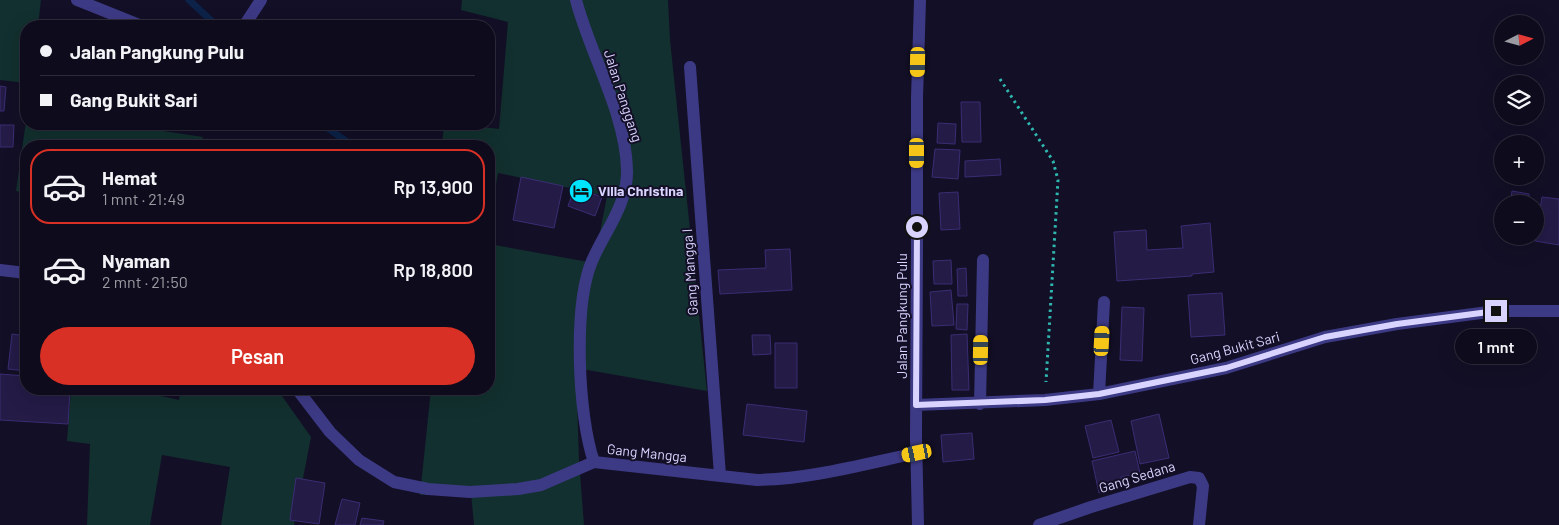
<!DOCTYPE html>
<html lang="id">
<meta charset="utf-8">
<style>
body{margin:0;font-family:Barlow,sans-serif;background:#171425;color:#f1f3f6;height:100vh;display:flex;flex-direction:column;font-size:19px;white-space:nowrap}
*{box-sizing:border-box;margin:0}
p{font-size:16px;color:#9b9ba3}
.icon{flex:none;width:28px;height:28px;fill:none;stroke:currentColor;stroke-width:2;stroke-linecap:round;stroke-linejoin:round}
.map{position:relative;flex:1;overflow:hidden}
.sheet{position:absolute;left:20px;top:140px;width:475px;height:255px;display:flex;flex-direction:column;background:#0e0b1c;border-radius:20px;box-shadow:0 5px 20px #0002,0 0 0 1px #2e2b3b}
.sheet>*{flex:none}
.hud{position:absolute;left:20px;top:20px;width:475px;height:110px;border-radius:20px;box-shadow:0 5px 20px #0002,0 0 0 1px #2e2b3b;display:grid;align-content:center;height:110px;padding:0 20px;background:#0e0b1c}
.needle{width:32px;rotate:84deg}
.controls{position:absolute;left:1494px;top:15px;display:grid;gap:10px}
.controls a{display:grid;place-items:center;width:50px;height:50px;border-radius:50%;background:#0e0b1c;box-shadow:0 5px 20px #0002,0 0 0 1px #2e2b3b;font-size:25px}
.end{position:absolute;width:22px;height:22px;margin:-11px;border:6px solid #d9d4ff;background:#111;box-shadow:0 0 0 2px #111}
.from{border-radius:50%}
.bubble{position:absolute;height:35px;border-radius:18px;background:#0e0b1c;box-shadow:0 5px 20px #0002,0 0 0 1px #2e2b3b;font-size:16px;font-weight:600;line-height:35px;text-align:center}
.car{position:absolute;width:15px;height:30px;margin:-15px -8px;border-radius:6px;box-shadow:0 0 4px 1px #0007;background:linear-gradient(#f5c518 24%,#345 0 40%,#f5c518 0 76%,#345 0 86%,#f5c518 0)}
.hud b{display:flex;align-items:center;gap:18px;height:48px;font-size:19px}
.hud b+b{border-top:1px solid #2e2b3b}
.hud i{width:12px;height:12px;background:#f1f3f6}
ul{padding:9px 0 0;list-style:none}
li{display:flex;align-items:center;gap:15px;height:75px;margin:0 10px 8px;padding:0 10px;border:2px solid transparent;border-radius:20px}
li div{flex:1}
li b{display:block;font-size:19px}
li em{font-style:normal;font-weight:600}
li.on{border-color:#d93025}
li>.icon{width:45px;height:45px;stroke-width:1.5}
.primary-button{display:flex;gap:10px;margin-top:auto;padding:10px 20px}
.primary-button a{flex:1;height:58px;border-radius:30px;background:#d93025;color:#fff;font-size:20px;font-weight:600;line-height:58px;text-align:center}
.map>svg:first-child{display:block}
.green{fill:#12302f}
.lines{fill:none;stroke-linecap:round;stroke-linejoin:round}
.stream{stroke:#0c2248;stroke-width:7}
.building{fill:#241b47;stroke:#3b2d73}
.path{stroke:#2fb8b0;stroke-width:3;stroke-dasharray:2.5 4;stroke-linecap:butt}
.street{stroke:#3d3a85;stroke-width:12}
.route{stroke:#d9d4ff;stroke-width:6}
.labels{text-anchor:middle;stroke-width:4;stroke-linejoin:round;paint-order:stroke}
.street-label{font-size:14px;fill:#d9d4ff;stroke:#130f26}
.poi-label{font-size:14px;font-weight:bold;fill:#d9d4ff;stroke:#130f26;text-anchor:start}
</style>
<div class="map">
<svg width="1559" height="525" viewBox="0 0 1559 525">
<rect width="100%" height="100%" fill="#130f26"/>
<path class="green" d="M0,0H41L38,26H26V83L0,80Z
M462,0H668L670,40L707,391L576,368L579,460L584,525H474L471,493L420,495L431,389H489V244L594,263L607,196L498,173L489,225V146H442L444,124H459L499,129L508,22L461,10Z
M26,121V124H143V128L203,137L201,146H26V193L16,191Z
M71,389H130L179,400L181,389H277L311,437L294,525H221L230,467L162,455L150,525H87L90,444L67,441Z"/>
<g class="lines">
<path class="stream" d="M189,0L217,26
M322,124L353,146"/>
</g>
<path class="building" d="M0,86L6,87L4,111H0Z
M961,102H980L981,142H962Z
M938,123L956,124L955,144L937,143Z
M0,125H14L13,147H0Z
M935,149L960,150L958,179L932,177Z
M1000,159L1001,175L965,177V161Z
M521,177L563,186L554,228L513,220Z
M575,187L602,197L595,216L568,206Z
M1512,191L1529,194L1528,204H1510Z
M958,192L960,229L941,230L939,193Z
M1542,197L1559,199V245L1535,241Z
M1210,223L1214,272L1192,274V276L1117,281L1114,232L1146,230L1147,250L1183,248L1181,226Z
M790,249L792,290L720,294L718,270L766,268L765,250Z
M951,260L952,284H934L933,261Z
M966,268L967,296H958L957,269Z
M951,290L954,325L932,326L930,292Z
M1222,293L1225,335L1191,337L1188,295Z
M957,304H968L967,330L956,329Z
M1122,307L1144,308L1142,361L1120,360Z
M12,334L26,336V371L8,369Z
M967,334L969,390H952L951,335Z
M752,335H770L771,354L753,355Z
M775,343H797V388H775Z
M0,374L26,376V389H70L68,424L0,420Z
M747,404L807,411L804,442L743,435Z
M1159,414L1169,458L1140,464L1131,421Z
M1111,420L1119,452L1093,458L1085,426Z
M972,433L974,459L943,462L941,435Z
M1135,451L1140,473L1121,477L1123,487L1099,493L1092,461Z
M296,478L325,483L319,524L290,520Z
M342,499L360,503L355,525H335Z
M362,518L384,521L383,525H360Z"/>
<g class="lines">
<path class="path" d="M1000,79L1053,161L1058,180L1046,382"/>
<path class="street" d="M77,0L142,26
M576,0C590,54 626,114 627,170C628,204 605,231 592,261C573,306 578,416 594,462
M244,26L261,0
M690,67L720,475
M0,270L26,273
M297,389L330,432L359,460L394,482L428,489L470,492L518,489L541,485L594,462L757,480C811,479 864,464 917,453
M1099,394L1104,302
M980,404L983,260
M916,405L1045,400L1099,394L1226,368L1325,337L1397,324L1496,311H1559
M918,525L916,437L917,245V98L920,0
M1039,525L1091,507L1190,477L1199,478L1203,486L1199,525"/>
</g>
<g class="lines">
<path class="route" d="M917,227L916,405L1045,400L1099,394L1226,368L1325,337L1397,324L1496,311"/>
</g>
<defs>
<g id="hotel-disc" transform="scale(1.25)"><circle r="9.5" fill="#00e5ff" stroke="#130f26"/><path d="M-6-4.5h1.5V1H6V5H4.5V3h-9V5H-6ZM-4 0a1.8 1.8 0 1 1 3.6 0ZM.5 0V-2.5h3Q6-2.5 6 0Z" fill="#111"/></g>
</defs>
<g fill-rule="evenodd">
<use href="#hotel-disc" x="581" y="191"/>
</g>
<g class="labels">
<g class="street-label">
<text transform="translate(623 96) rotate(72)" y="5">Jalan Panggang</text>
<text transform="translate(690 272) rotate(-94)" y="5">Gang Mangga I</text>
<text transform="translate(902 316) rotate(-90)" y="5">Jalan Pangkung Pulu</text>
<text transform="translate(1235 348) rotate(-15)" y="5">Gang Bukit Sari</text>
<text transform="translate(647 453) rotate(6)" y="5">Gang Mangga</text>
<text transform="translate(1137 477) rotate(-17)" y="5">Gang Sedana</text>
</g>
<g class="poi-label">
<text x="598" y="196">Villa Christina</text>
</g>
</g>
</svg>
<div class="controls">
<a><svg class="needle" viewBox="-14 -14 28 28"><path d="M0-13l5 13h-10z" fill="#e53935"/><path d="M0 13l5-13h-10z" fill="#9b9ba3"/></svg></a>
<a><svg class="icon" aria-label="layers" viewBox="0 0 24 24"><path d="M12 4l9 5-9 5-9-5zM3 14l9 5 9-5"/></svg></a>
<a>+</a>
<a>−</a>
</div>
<i class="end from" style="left:917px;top:227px"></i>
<i class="end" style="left:1496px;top:311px"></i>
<div class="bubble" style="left:1455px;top:329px;width:82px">1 mnt</div>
<i class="car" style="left:918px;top:62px;rotate:181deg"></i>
<i class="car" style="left:917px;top:153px;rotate:180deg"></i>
<i class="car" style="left:1102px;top:341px;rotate:3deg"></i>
<i class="car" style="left:981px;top:350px;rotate:1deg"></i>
<i class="car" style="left:917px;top:453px;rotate:258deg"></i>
<div class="hud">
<b><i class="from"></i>Jalan Pangkung Pulu</b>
<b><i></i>Gang Bukit Sari</b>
</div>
<section class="sheet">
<ul>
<li class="on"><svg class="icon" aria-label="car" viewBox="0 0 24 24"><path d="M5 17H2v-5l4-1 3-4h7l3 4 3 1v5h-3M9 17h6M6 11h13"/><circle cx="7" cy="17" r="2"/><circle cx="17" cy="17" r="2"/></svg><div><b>Hemat</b><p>1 mnt · 21:49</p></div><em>Rp 13,900</em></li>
<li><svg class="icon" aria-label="car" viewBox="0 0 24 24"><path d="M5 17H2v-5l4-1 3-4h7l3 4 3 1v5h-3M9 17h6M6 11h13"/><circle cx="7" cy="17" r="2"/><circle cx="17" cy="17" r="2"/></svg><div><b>Nyaman</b><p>2 mnt · 21:50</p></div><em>Rp 18,800</em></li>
</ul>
<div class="primary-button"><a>Pesan</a></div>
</section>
</div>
